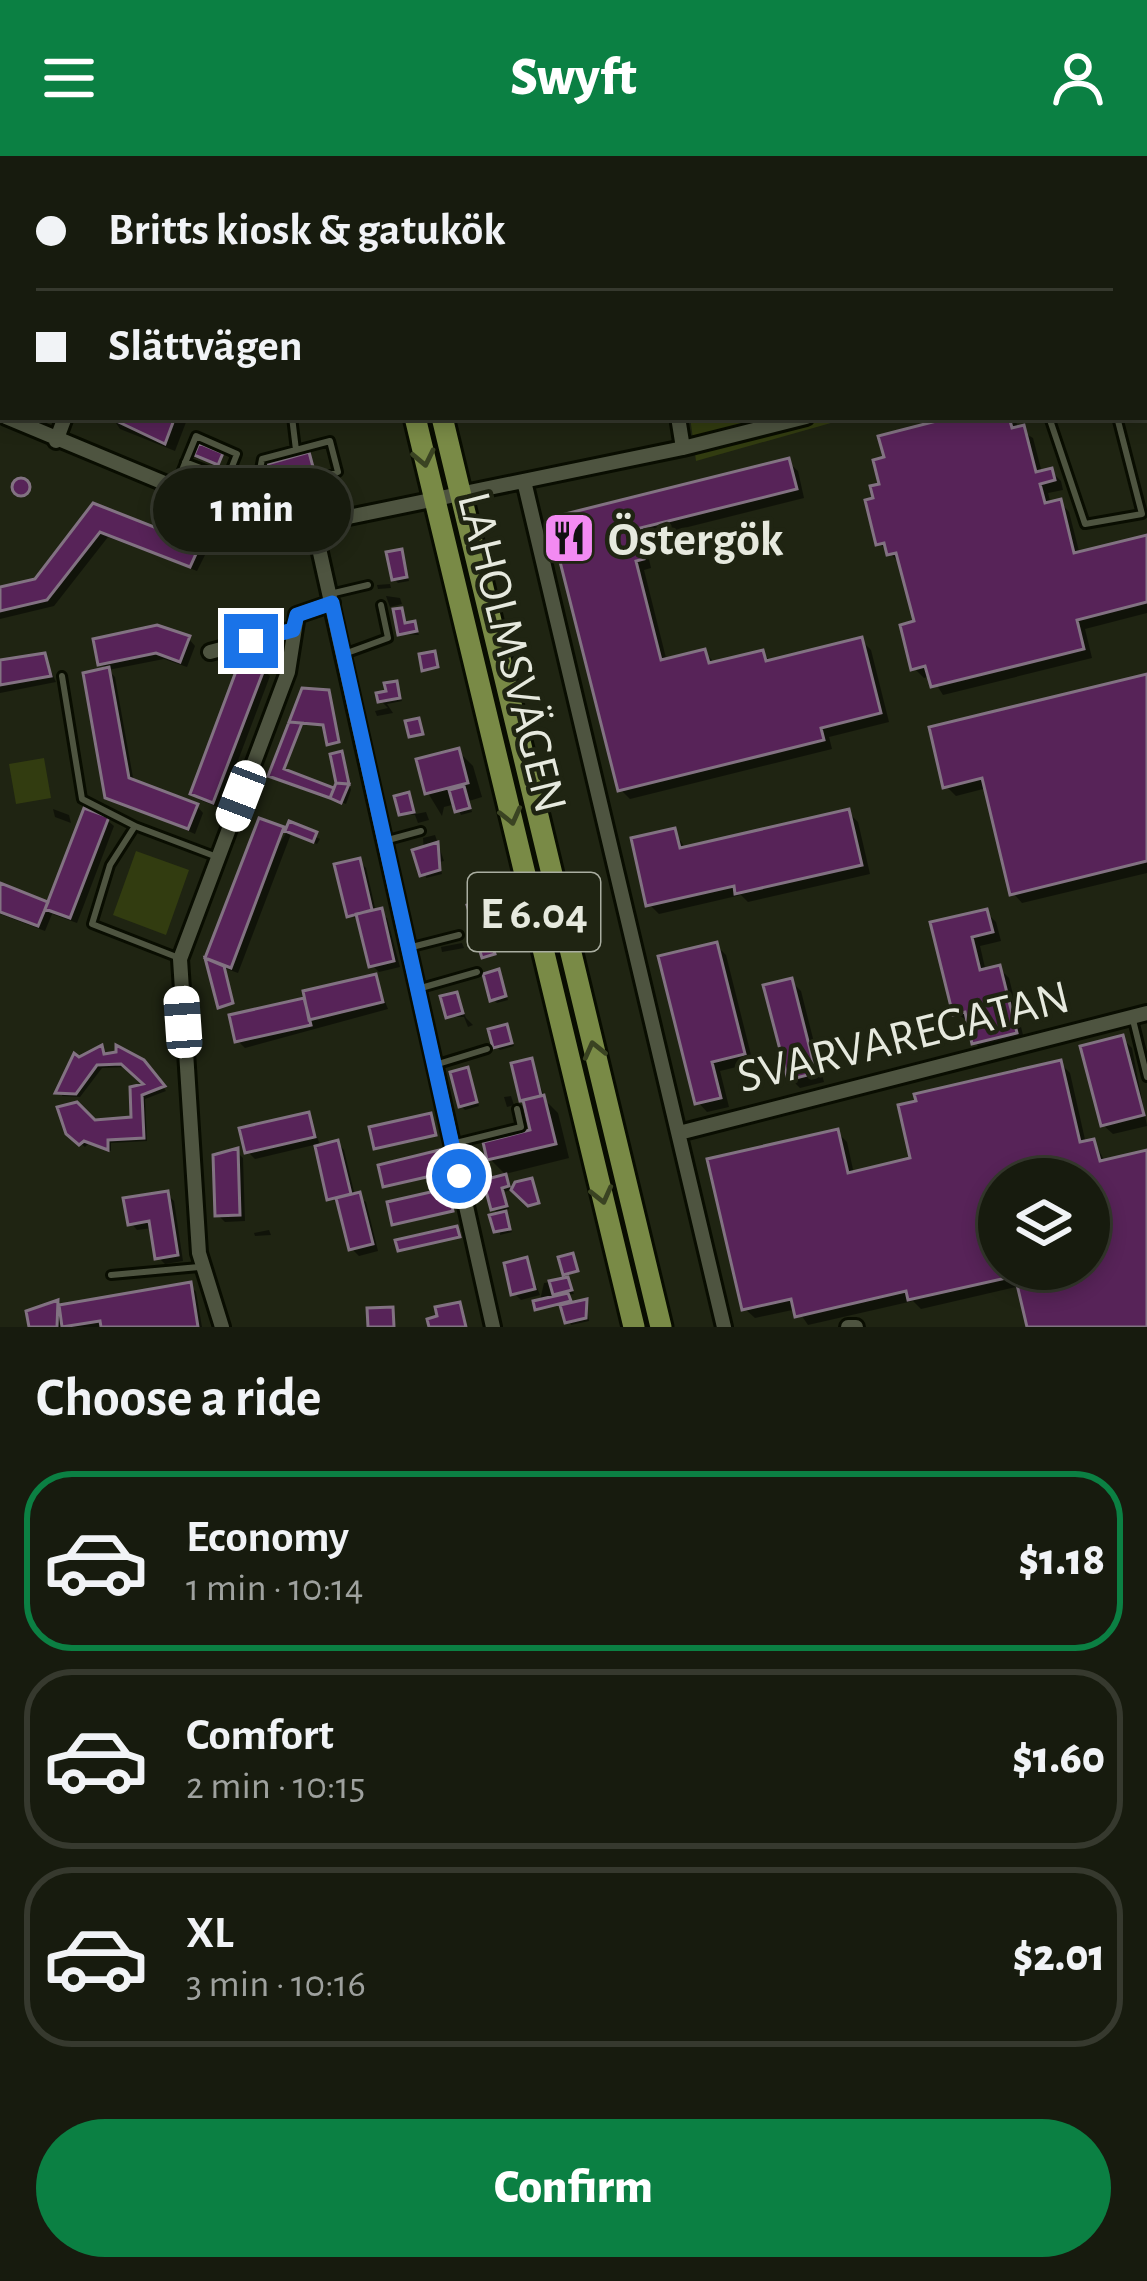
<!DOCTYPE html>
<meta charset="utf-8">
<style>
body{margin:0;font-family:"Alegreya Sans",sans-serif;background:#24281c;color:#f1f3f6;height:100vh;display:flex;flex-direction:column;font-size:45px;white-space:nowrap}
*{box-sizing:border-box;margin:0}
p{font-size:39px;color:#9ea19e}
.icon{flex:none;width:66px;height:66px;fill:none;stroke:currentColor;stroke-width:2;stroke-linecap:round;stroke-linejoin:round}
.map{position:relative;height:1171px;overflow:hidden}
.drawer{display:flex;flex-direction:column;background:#171b0e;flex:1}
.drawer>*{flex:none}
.top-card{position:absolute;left:0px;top:0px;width:1149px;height:264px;box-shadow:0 6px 18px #0003,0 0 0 3px #36392e;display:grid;align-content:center;height:264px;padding:0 36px;background:#171b0e}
.controls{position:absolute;left:978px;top:1002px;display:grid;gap:24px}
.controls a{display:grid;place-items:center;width:132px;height:132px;border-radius:50%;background:#171b0e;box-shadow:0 6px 18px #0003,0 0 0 3px #36392e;font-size:60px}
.end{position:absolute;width:54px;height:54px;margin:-27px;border:15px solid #1a73e8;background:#fff;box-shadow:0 0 0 6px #fff}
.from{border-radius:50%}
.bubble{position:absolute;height:84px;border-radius:42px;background:#171b0e;box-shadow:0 6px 18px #0003,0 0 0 3px #36392e;font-size:39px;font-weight:800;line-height:84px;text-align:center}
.car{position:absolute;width:36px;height:72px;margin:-36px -18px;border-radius:15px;box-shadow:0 0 9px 3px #0007;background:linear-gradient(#fff 24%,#345 0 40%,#fff 0 76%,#345 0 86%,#fff 0)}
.top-card b{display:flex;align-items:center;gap:42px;height:114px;font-size:45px}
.top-card b+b{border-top:3px solid #36392e}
.top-card i{width:30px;height:30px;background:#f1f3f6}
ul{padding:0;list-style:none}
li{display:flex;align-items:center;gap:36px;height:180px;margin:0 24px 18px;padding:0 12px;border:6px solid #36392e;border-radius:48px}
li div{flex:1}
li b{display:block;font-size:45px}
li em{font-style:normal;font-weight:800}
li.on{border-color:#0b8043}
li>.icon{width:108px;height:108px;stroke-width:1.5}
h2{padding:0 36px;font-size:54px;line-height:144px}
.button{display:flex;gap:24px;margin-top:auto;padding:24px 36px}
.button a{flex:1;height:138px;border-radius:72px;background:#0b8043;color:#fff;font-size:48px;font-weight:800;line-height:138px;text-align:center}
header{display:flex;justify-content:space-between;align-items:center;height:156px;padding:0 36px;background:#0b8043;color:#fff;font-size:54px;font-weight:800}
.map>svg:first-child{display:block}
.green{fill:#323c10}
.shadow{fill:#0007;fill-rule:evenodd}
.building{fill:#572358;stroke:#827282;stroke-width:3;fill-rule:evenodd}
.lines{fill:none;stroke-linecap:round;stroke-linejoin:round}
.service-casing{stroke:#090d01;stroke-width:12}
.minor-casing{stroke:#090d01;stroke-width:20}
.trunk-casing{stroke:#090d01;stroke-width:27}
.service{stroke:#4e5440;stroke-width:6}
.minor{stroke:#4e5440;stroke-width:14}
.trunk{stroke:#798a46;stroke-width:21}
.oneway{stroke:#3a4322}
.route{stroke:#1a73e8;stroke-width:15}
.labels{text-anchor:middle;stroke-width:9;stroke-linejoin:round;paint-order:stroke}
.shield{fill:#1f2412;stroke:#aaaea1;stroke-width:3}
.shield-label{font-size:45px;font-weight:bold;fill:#e6e9de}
.poi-label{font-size:48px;font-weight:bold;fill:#e6e9de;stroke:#1f2412;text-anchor:start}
.street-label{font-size:48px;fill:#e6e9de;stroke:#1f2412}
</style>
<header><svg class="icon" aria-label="menu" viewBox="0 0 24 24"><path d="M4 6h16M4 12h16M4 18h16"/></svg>Swyft<svg class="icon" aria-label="person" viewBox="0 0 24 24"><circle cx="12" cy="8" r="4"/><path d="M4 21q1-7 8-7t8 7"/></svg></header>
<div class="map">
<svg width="1147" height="1171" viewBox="0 0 1147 1171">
<rect width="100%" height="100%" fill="#1f2412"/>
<path class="green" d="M696,0H1147V190L1146,3Z
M690,261H852L696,305Z
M44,602L51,642L16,648L9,608Z
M136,695L189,714L166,779L113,759Z"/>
<path class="shadow" d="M206,0H276V1L207,3Z
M112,261H188L175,295L120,273Z
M964,261H1015L1018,273L1033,282L1042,317L1051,315L1061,325L1063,334L1048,337L1051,349L1060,346L1069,356L1080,399L1147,382V457L1085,473L1092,502L943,539L931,520L924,522L914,512L918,467L900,407L879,387Z
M788,306L798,315L804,342L644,382L651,412L644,414L667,506L704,496L714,506L762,497L772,506L861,484L871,494L889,566L829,581L832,593L630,643L621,634L553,364Z
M20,326L29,334L24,339L15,332Z
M94,351L198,392L205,399L197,415L108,381L54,450L0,463V434L36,425Z
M401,396L409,425L398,427L394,423Z
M390,428L391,432L378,433L377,429Z
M386,440L400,442L402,448L390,451Z
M401,455L407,470L414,468L419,479L401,478Z
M189,483L195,490L187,511L164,503L108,514L115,521L134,627L197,650L203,657L195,678L108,640V514L101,508Z
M44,500L56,526L0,537V511Z
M263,514L270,520L220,652L200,644L193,638Z
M1147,521V717L1022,747L1013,737L987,632L956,640L946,630Z
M396,528L402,545L387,548L393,557L377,560L375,555L388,552L381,545Z
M304,535L329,539L339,587H330L326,568L303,567L284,616L335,638L342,600L351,634L346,648L273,620Z
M458,595L473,610L482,641L469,645L472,656L461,659L456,648L444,651L442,660L428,637Z
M408,640L416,658L426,656L429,664L418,667L415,659L402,658Z
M53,653L69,659L71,667L55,661Z
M848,656L858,666L870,718L748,746L741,739L659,758L649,748L674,675L686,693Z
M107,664L114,670L77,767L52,758L45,775L0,758V730L50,750Z
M291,669L320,683L317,688L291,678L238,817L224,812L233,848L221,851L208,802Z
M435,679L444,705L439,706L442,718L426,722L423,682Z
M359,705L366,712L376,756L387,762L400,811L379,816L372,809L361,765L349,759Z
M486,747L495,767L480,771L476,767Z
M986,756L996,766L1001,785L980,790L986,816L999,812L1009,822L1025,887L985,896L975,887L970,866L955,857L934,769Z
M462,787L464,792L442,796L441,791Z
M716,789L726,799L753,907L720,915L729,951L707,956L698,946Z
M498,817L508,844L497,847L493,843Z
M375,821L388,853L245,892L238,885L232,861Z
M791,825L801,835L824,926L800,932L790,922Z
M456,839L466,862L473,869L468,871L464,861H449Z
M506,871L514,890L500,894L496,890Z
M1122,882L1132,892L1147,970L1113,978L1103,969Z
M102,893L106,901L148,912L166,935L145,943L147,985L111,987V995L89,987L85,991L74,982L94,967L134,963L133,933L149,930L127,911L102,912L80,941L62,940L69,908Z
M531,906L546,945L558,957L569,1002L505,1018L490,1003L534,977Z
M1060,907L1070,917L1086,988L1094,986L1106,1007L1147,997V1171H1030L1020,1130L921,1153L913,1145L808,1169L797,1153L755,1162L745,1153L837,976L847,986L854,1018L914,1004ZM999,1023H1089V1113H999Z
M467,915L479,950L465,954L461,950Z
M511,940L514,949L507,951L504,941Z
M308,959L321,991L338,987L344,994L355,1040L366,1046L378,1095L359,1100L352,1093L341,1048L330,1042L318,988L255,1003L248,996Z
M237,996L243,1002L245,1065L225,1066L218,1059Z
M505,1021L511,1034L504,1036L509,1053L501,1055L512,1076L500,1079V1059L493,1052Z
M167,1038L174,1045L183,1105L165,1108L158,1101L153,1072L137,1074L131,1067Z
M269,1074L271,1079L255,1080L254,1077Z
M526,1104L540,1139L521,1144L514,1137Z
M567,1124L574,1138L566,1139L572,1160L586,1146L589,1165L571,1169L563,1148L538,1153L544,1127Z
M190,1129L196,1136L202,1171H32L30,1157L39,1156L38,1150L57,1147L61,1152Z"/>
<path class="building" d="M108,261H175L165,288Z
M952,261H1009L1012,272L1024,269L1036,316L1052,312L1055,324L1040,328L1045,347L1061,343L1074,397L1147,379V446L1077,464L1084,493L931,531L925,510L911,514L900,469L914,465L896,397L887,399L884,387L876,389L865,344L873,342L870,330L879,328L873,304L884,301L878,280Z
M199,287L223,297L218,309L194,299Z
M309,296L313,311L271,323L267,308Z
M789,302L797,333L636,373L644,403L636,405L661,504L705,493L709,507L763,494L766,505L862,481L881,557L821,572L824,584L618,635L549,362Z
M12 331a9 9 0 1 1 18 0a9 9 0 1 1-18 0Z
M93,347L200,389L190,411L100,376L47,444L0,455V431L35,423Z
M402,393L407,421L392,424L386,396Z
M402,452L405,467L415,465L417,475L398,479L393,453Z
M157,469L190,480L180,506L156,497L98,509L93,483Z
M435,495L438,511L422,515L419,498Z
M45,497L51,520L0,529V504Z
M241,502L265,511L213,647L190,638Z
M109,511L129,622L198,648L188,673L105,642L83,517Z
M1147,518V705L1010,739L982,622L943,632L929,571Z
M397,525L400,542L378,546L376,537L386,535L384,527Z
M302,532L329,534L339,586L327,589L323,569L289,566Z
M419,562L423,578L409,581L405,565Z
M289,566L302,567L284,613L334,632L330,642L268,620Z
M459,592L468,627L425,638L416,603Z
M342,595L349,628L336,627L330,598Z
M336,627L349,628L341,647L330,642Z
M464,630L470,652L455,656L449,634Z
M409,636L414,656L399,659L394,640Z
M84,652L109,661L70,762L45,753Z
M849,653L862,709L735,738L734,730L646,750L631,682L675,672L680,692Z
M259,662L284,671L231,812L205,802Z
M289,665L317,676L313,686L285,675Z
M438,686L440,714L420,720L412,694Z
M360,702L372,754L347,761L334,708Z
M0,727L48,746L38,770L0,756Z
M487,743L493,763L473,769L467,749Z
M382,752L394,805L369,811L356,758Z
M987,753L993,776L972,781L980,814L1000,809L1017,877L972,888L965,856L953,859L930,766Z
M490,782L495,798L482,802L477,786Z
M717,786L745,898L712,906L721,942L695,948L658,800Z
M205,802L224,810L233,847L218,852Z
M499,813L506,840L490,845L483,818Z
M376,818L383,846L309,864L303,835Z
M792,822L816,917L788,924L763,829Z
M457,836L463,857L446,862L440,840Z
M304,842L311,869L235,886L229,859Z
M507,868L512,887L493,892L488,873Z
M1123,879L1144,959L1101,970L1080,890Z
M102,889L104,898L116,896V889L144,904L165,930L142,939L144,982L108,984V994L84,985L79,989L66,978L57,951L77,946L95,964L131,961L130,931L143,928L121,908L97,909L76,938L55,937L74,897L79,901Z
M532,902L541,940L520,945L511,907Z
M1061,904L1080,986L1094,983L1100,1005L1147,994V1171H1027L1015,1120L908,1144L906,1135L795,1161L791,1143L742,1154L707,1003L838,973L848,1017L910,1002L898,949L916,945L914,938ZM999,1023H1089V1113H999Z
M468,911L477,946L459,951L450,916Z
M544,939L556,988L487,1004L483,986L530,974L523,944Z
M309,956L315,981L245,997L239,972Z
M431,957L436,979L374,993L369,971Z
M338,984L351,1038L327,1044L315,990Z
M238,992L240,1059L215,1060L213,999Z
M439,994L444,1017L383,1031L378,1009Z
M506,1018L509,1030L502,1032L507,1050L491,1054L483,1024Z
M532,1022L539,1047L528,1050L511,1034L515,1026Z
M448,1032L453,1055L392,1069L387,1046Z
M168,1035L178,1099L155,1103L149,1065L128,1069L123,1042Z
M360,1036L373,1088L349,1094L336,1042Z
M506,1055L510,1073L494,1076L489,1059Z
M457,1070L460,1081L398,1095L395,1084Z
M573,1097L578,1115L563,1119L558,1101Z
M527,1101L535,1133L511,1139L504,1107Z
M568,1121L572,1134L553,1139L549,1125Z
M191,1126L198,1171H101L100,1165L62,1171L59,1149Z
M568,1137L571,1145L535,1154L533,1145Z
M587,1143L586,1162L565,1167L560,1149Z
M58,1144L57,1171H29L26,1155Z
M460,1146L466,1171H429L427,1163L437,1160L435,1151Z
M393,1151L394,1171H368L367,1152Z"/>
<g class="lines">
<g class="service-casing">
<path id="service" d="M292,261L296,294
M1049,261L1085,368L1142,358L1117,261
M185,306L227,322
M302,328L271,331L258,324L262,303L330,285L338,316L302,328L313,366
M176,329L196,280L237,298L218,346
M330,438L368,429
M347,497L388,482L381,449
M62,520L82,643L135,670
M388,684L421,675
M412,791L459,779
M179,802L92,768L110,709L135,670L217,701
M421,832L477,816
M1133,864L1147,921
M438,908L487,893
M456,987L521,971L517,953
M111,1119L199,1111"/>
</g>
<g class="minor-casing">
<path id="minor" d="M302,0L303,3
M648,0V3
M109,3L111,0
M0,142L3,138
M1146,174H1147
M6,261L217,349L300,371L683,292L806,261
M678,261L683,292
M56,285L65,261
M524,325L724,1171
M314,370L493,1171
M210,496L293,474
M679,977L1147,857
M222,1171L199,1097L180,803L288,516L297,459L332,447
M848,1171H856"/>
</g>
<g class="trunk-casing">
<path id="trunk" d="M351,0L352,3
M378,0L379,3
M415,261L634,1171
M442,261L661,1171"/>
</g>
<use href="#service" class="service"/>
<use href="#minor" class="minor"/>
<use href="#trunk" class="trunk"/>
</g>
<defs><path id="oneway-chevron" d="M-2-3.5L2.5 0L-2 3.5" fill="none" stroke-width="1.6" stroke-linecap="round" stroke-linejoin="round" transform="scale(3)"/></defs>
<g class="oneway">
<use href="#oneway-chevron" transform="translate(424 302) rotate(78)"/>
<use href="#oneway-chevron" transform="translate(511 660) rotate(76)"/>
<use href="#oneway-chevron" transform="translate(594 894) rotate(-104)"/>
<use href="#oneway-chevron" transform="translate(602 1039) rotate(76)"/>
</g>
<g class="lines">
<path class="route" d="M251,485L293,474L297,459L332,447L459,1020"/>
</g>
<defs>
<g id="restaurant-square" transform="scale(2.7)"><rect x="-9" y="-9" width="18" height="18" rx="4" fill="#f38af2" stroke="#1f2412"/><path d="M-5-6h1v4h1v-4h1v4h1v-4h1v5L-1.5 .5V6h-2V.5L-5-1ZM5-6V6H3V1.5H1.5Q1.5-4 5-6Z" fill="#111"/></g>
</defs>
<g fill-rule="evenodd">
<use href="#restaurant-square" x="569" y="382"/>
</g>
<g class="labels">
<rect class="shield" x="468" y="717" width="132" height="78" rx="9"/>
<g class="shield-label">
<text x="534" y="772">E 6.04</text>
</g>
<g class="poi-label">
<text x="608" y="399">Östergök</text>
</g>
<g class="street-label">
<text transform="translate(514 496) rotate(76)" y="17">LAHOLMSVÄGEN</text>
<text transform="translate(903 879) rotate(-14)" y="17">SVARVAREGATAN</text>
</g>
</g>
</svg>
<div class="controls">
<a><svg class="icon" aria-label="layers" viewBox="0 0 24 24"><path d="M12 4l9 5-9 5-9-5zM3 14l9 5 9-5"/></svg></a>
</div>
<i class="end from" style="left:459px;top:1020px"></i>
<i class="end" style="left:251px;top:485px"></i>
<div class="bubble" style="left:153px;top:312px;width:198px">1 min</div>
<i class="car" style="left:241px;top:640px;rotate:201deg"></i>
<i class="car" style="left:183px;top:866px;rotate:356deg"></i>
<div class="top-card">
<b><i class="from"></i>Britts kiosk &amp; gatukök</b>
<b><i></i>Slättvägen</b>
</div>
</div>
<section class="drawer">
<h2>Choose a ride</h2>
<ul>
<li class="on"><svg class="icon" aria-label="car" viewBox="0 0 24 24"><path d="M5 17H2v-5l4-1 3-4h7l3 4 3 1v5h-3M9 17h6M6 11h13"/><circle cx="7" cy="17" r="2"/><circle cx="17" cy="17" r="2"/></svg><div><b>Economy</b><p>1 min · 10:14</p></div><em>$1.18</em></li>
<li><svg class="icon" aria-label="car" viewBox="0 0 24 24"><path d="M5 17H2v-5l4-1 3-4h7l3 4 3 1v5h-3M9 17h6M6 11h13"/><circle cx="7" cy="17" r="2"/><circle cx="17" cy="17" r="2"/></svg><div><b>Comfort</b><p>2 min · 10:15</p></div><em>$1.60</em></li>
<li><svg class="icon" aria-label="car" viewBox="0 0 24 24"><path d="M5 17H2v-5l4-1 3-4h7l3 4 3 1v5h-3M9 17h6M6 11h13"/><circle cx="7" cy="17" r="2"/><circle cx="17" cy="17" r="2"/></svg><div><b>XL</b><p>3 min · 10:16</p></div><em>$2.01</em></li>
</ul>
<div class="button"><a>Confirm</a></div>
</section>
